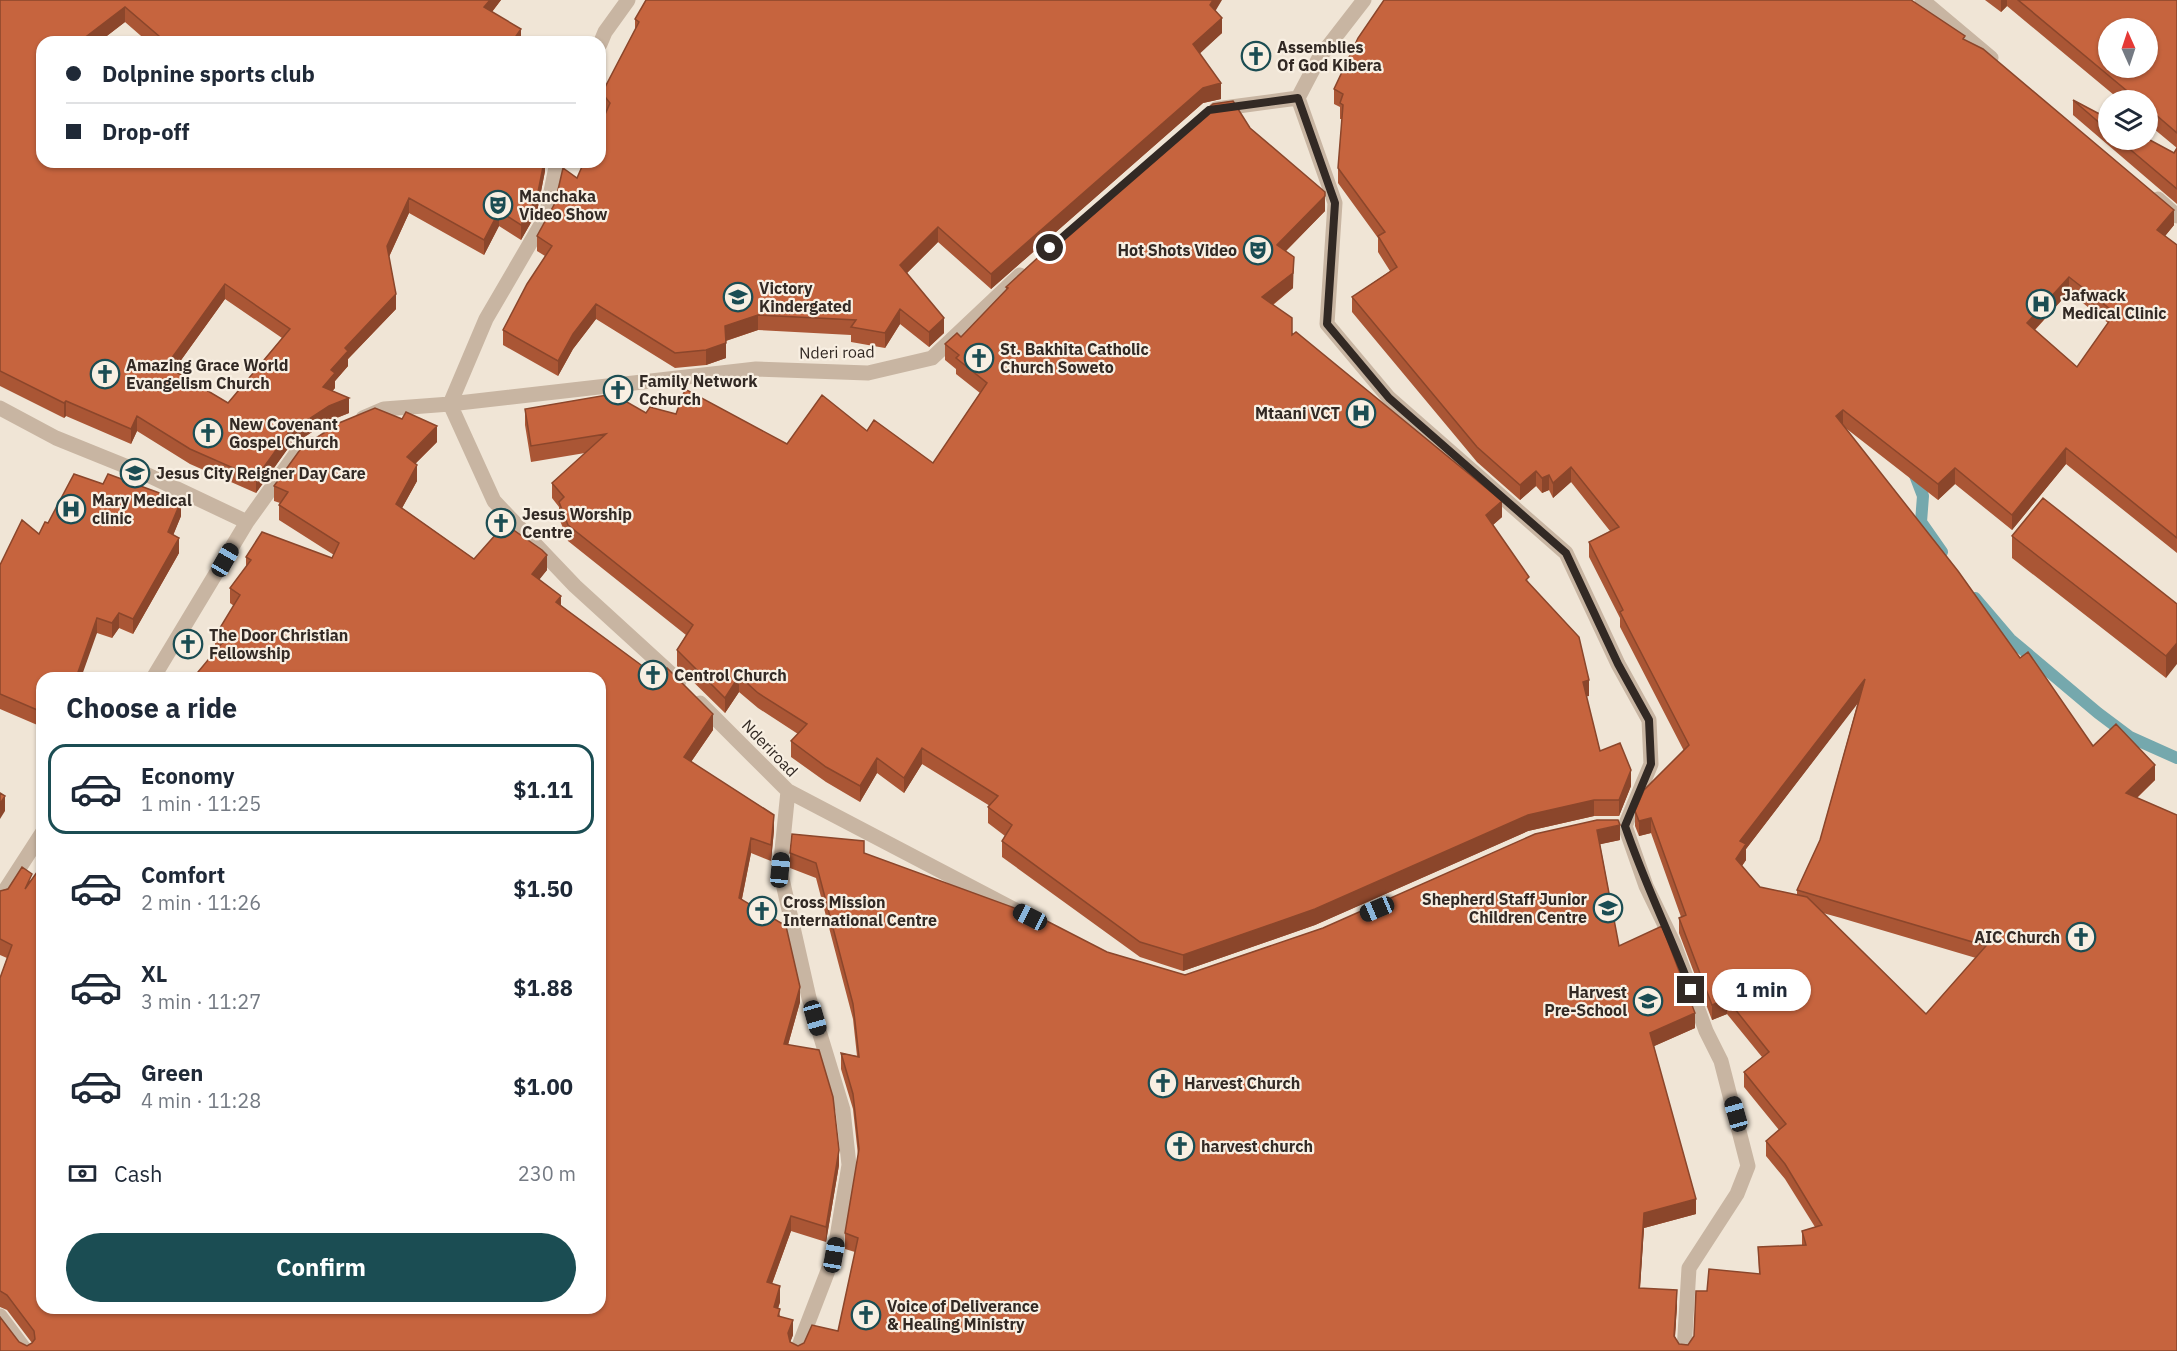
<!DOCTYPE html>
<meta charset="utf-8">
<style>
body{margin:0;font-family:"IBM Plex Sans",sans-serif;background:#f2f2f3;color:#1f2937;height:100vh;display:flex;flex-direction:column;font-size:22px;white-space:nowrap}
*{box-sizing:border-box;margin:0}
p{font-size:20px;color:#747a83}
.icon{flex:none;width:33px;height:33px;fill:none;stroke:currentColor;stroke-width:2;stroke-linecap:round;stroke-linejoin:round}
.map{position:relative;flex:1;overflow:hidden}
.sheet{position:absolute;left:36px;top:672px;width:570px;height:642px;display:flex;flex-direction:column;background:#fff;border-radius:18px;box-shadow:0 2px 4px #0004}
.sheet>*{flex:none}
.banner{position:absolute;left:36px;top:36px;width:570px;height:132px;border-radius:18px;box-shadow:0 2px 4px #0004;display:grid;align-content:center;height:132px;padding:0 30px;background:#fff}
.needle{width:39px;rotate:357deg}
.tools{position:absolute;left:2098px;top:18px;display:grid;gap:12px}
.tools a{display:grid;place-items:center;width:60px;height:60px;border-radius:50%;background:#fff;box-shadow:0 2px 4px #0004;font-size:30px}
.end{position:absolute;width:27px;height:27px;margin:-14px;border:8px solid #322924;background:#fff;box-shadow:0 0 0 3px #fff}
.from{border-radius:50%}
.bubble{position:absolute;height:42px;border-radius:21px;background:#fff;box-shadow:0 2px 4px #0004;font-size:20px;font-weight:800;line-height:42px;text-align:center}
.car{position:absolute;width:18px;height:36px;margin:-18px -9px;border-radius:8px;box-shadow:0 0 4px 2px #0007;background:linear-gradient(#222 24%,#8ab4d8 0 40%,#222 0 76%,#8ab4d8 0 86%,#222 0)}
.banner b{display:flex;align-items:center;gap:21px;height:57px;font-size:22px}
.banner b+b{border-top:2px solid #e0e1e3}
.banner i{width:15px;height:15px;background:#1f2937}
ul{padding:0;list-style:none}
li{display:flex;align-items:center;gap:18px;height:90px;margin:0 12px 9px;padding:0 18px;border:3px solid transparent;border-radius:18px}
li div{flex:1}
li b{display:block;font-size:22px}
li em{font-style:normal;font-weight:800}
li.current{border-color:#1b4d53}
li>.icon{width:54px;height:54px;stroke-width:1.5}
h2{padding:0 30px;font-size:27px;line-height:72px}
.pay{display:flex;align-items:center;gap:15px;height:66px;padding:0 30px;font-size:22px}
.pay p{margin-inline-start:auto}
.primary-button{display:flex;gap:12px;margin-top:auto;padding:12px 30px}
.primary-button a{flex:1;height:69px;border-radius:36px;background:#1b4d53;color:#fff;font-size:24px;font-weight:800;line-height:69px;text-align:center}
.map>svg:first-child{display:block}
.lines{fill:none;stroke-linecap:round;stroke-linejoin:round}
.stream{stroke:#75a8ad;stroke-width:12}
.minor{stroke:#c8b5a2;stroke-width:15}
.wall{fill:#aa5635;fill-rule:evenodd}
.shaded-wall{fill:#8b462b}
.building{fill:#c6643e;stroke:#8b462b;stroke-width:1.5;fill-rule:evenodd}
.route{stroke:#322924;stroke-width:8}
.labels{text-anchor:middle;stroke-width:4.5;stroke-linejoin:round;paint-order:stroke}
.poi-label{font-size:16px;font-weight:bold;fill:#322924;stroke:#f8efe2;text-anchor:start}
.street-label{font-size:16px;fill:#322924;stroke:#f8efe2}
</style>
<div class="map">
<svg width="2177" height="1351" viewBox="0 0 2177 1351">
<rect width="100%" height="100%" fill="#f0e5d6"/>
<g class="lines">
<path class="stream" d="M1913,470L1923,496L1921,522L1942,552
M1975,598L2010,639L2098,713L2130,737L2177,758"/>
<path class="minor" d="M1922,0L1991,58
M600,44L605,32L628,0
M1298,98L1335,203L1327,324L1389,398L1566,553L1618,664L1649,720L1651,764L1625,826L1646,886L1674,944L1706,1031L1721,1061L1748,1166L1737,1194L1689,1268L1684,1351
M1216,109L1298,98L1319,58L1364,0
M2158,199L2177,216
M0,408L56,438L150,476L247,522
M363,418L384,409L450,404L486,319L546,216L557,162
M153,678L247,522L295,455L312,444
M679,681L575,586L494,501L450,404L756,369L868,373L932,358L1020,275
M700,703L788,791L780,870L809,998L843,1110L849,1165L834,1255L797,1351
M788,791L1023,914
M0,898L42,833
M0,1316L26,1351"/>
</g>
<path class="wall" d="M0,0H501L492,12L521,42H148L125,22L99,42H42V162L331,164L545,162V171L537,212L521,240L499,226L484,255L409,213L389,257L396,309L348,359V366L335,381V388L332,391L349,413L329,421L289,447L256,493L190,464L137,431L131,444L66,416L64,418L0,386ZM225,299L282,338L228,403L174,370Z
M1985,0H2177V148L2148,124V100H2120L2007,6L2001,12Z
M1215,11L1222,33L1199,53L1221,99L1203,103L991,289L938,242L907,273L944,333L929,347L900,324L885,348L851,342V335L758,330L726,341V358L706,365L675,368L596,319L573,349L558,376L503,345V330L545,256L537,251V236L577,178L606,113L602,108V93L635,30V19Z
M1965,40L2174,225L2165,236L2177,245V553L2066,464L2012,530L1955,484L1938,500L1843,426L2020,658L2093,746L2155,780L2137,798L2177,1351H0L19,1342L27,1346L32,1343L7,1310L0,1307V978L7,958L0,955V891L32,880L42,1308H600V678L215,652V636L234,606L230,603V588L246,567V557L332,558L334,555L279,520V505L280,503L274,501V486L437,442L415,464L417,481L402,508L474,559L547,570L539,579L561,606L713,730L691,762L774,830L771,861L751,853L742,899L800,1002L788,1045L839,1165L826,1242L791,1231L772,1284L780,1302L778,1308L780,1316L793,1335L790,1342L798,1346L838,1331L855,1252L845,1249V1233L858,1155L853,1109L841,1069V1053L857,1056L853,1019L816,878L790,868V853H864L1107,952L1185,975L1323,928L1535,834L1620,840L1600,844L1619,946L1695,1028L1654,1046L1696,1214L1644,1228L1640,1288L1677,1305L1675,1337L1679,1344L1688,1345L1694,1336L1707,1291L1759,1274L1758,1247L1802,1245V1231L1815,1227L1785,1179L1766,1156V1141L1779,1130L1744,1087V1072L1762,1057L1727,1014L1712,1020L1679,933V918L1681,917L1651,833L1639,836L1635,826V811L1684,751L1620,627V618L1589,557V542L1610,531L1571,482L1553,498L1549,490L1542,493L1536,486L1520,500L1477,462L1352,312V297L1390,271L1378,252V238L1338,183V168L1342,119H1340V107L1334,104V89ZM2069,292L2108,323L2077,367L2035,330ZM1858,702L1820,840L1797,890V895L1760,887L1742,866L1746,860V849ZM1823,913L1841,918L1976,958L1926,1014Z
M2073,100L2109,119V140H2148L2174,153L2177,148V204L2073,115Z
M1250,128L1325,211L1286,251L1293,288L1273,305L1292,335L1502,517L1493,525L1529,583L1589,696H1586L1600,751L1631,786L1619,816H1594L1528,831L1315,925L1183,971L1140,957L1002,857V841L1005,836L988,823V807L990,806L922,764L904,793L877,773L860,802L826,782L791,757V741L798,734L758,708L739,692L725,713L677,666V650L686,635L568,541L559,518V507L552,498V483L585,453L531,462L525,425V409L646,413L787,444L867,431L933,463L980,393L956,374V369L945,360V344L961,337L1006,290V287Z
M181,516L173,535L179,553L133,634L119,628L112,638L97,633L42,678V727L0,709V565L39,534L48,523Z
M2012,536L2177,604L2166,678L2012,558Z"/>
<path class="shaded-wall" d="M490,0H501L484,22V7Z
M1213,0H1222L1210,20V5Z
M2001,0H2007V6L2001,12Z
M125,7V22L99,42H79Z
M1222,18V33L1193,60V44Z
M521,29V42H512Z
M1221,83V99L1203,103L991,289V274L1203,88Z
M544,162H545V171L537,212L521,240V225Z
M1325,192V211L1277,260V245Z
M409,198V213L387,261V246Z
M2174,210V225L2157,246V230Z
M499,211V226L484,255V240Z
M938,227V242L900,280V265Z
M1294,257L1293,288L1262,313V297Z
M2069,277V292L2027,338V323Z
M225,284V299L166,381V366Z
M396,294V309L348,359V366L335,381V388L323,402V387L331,370L345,348Z
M596,304V319L573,349L558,376V361L573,334Z
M900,309V324L885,348V333Z
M758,315V330L725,341V326Z
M944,318V333L929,347V332Z
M726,343V358L706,365V350Z
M349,398V413L329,421L289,447L256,493V478L289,432L329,406Z
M66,401V416L64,418V403Z
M1843,410V425L1836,416Z
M137,416V431L131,444V429Z
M437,426V442L407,472V457Z
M2066,448V464L2012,530V515Z
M417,465V481L396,519V504Z
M1571,467V482L1553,498V483Z
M1955,468V484L1938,500V484Z
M1536,471V486L1520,500V485Z
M1549,475V490L1542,493V478Z
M181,501V516L168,548V532Z
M1502,501V517L1486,531V515Z
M179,538V553L133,634V619Z
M547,555V570L532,589V574Z
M561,596V611L556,602Z
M119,613V628L112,638V623Z
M97,618V633L81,678L77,675Z
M2177,643V664L2166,678V656Z
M739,676V692L725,713V698Z
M1865,679V694L1746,849V860L1736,874V859L1740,841Z
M1589,680V696L1583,697V682Z
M713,714V730L684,772V757Z
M922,748V764L904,793V778Z
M877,758V773L860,802V786Z
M2155,765V780L2126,808V793Z
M1631,770V786L1619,816V800Z
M5,796V811L0,819V804Z
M1594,800V816L1528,831L1315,925L1183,971V955L1528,815Z
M774,815V830L771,861V845Z
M1651,818V833L1639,836V821Z
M1620,825V840L1597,845V830Z
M751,838V853L739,913V898Z
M800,987V1002L784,1059V1044Z
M1727,999V1014L1712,1020V1005Z
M1695,1013V1028L1650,1048V1033Z
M839,1150V1165L826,1242V1227Z
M1696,1199V1214L1644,1228L1639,1303V1288L1644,1213Z
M791,1216V1231L767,1297V1282Z
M780,1286V1302L774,1322V1307Z
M1677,1290V1305L1674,1351V1336Z
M793,1320V1335L788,1348V1333Z"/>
<path class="building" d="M0,0H490L484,7L521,29L512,42H166L125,7L79,42H42V162H328L331,164L332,162H544L537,197L521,225L499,211L484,240L409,198L387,246L396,294L345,348L348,351L331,370L335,373L323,387L349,398L329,406L289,432L256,478L190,449L137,416L131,429L66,401L64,403L0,371ZM225,284L290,329L228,403L166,366Z
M646,0H1213L1210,5L1222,18L1193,44L1221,83L1203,88L991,274L938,227L900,265L944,318L929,332L900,309L885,333L851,327L856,320L758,315L725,326L726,343L706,350L675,353L596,304L573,334L558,361L503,330L527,284L552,246L537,236L555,203L563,168L577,178L584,162H600V126L610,103L602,93L639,22L635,19Z
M1384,0H1911L1965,36L1963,39L1983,49L2174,210L2157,230L2177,245V538L2066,448L2012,515L1955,468L1938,484L1843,410L1836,416L1958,571L2020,658L2028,652L2093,746L2116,724L2155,765L2126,793L2177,815V1351H0V1317L19,1342L27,1346L32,1343L35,1339L34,1331L7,1295L0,1291V978L12,945L0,939V891L8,889L22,867L32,874L25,889L42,865V1308H600V678H193L223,642L215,636L240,595L230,588L251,560L246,557L262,532L332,558L339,543L279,505L288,492L274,486L302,447L339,423L375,408L402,419L406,412L437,426L407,457L417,465L396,504L474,559L505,524L542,550L547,555L532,574L561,596L556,602L660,679L667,668L713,714L684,757L774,815L771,845L751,838L739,898L786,926L800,987L784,1044L819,1050L833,1097L839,1150L826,1227L791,1216L767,1282L780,1286L774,1307L780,1309L778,1316L793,1320L788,1333L790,1342L798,1346L804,1343L812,1325L838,1331L858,1238L845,1233L859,1149L853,1094L841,1053L859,1057L853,1004L816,863L790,853L792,834L864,841V853L1039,917L1107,952L1185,975L1323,928L1535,834L1597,820H1618L1620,825L1597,830L1619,946L1662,926L1695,1013L1650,1033L1696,1199L1644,1213L1639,1288L1677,1290L1674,1336L1679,1344L1688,1345L1694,1336L1696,1291H1707L1709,1269L1760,1274L1758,1247L1806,1245L1802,1231L1822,1225L1785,1164L1766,1141L1786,1124L1744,1072L1769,1052L1727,999L1712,1005L1679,918L1686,915L1651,818L1639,821L1635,811L1644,790L1689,745L1620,612L1623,610L1589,542L1619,527L1571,467L1553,483L1549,475L1542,478L1536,471L1520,485L1477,447L1352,297L1397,267L1378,236L1385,232L1338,168L1343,105L1340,103L1343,94L1334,89L1358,38ZM2069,277L2115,313L2077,367L2027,323ZM1865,679L1820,840L1797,890L1986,946L1926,1014L1807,897L1760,887L1736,859L1746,844L1740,841Z
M2018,0H2177V133L2148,108V100H2138ZM2109,28H2148V68H2109Z
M2073,100L2109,119V131Z
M1233,101L1250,128L1325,192V196L1277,245L1294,257L1293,273L1262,297L1292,318V335L1296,332L1502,501L1486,515L1529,577L1526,580L1579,637L1589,680L1583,682L1600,751L1620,743L1631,770L1619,800H1594L1528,815L1315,909L1183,955L1140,942L1002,841L1012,825L988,807L998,796L922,748L904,778L877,758L860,786L826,767L791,741L807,724L758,693L739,676L725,698L677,650L693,625L568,525L559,502L564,497L552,483L606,434L531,446L525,409L613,394L646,413L650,407L676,414L685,389L787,444L822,395L867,431L874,420L933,463L987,383L956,358L959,355L945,344L957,333L961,337L1008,288L1006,287L1057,240L1213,104Z
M2148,139L2174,153L2177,148V189L2119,140Z
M74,474L103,484L108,474L181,501L168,532L179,538L133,619L119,613L112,623L97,618L77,675L84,678H42V712L0,694V565L22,520L39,534L45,522L48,523Z
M2043,498L2177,604V643L2166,656L2012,536Z
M0,793L5,796L0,804Z"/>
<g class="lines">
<path class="route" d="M1050,248L1209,110L1298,98L1335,203L1327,324L1389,398L1566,553L1618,664L1649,720L1651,764L1625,826C1644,882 1670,934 1691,990"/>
</g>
<defs>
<g id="church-ring" transform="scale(1.5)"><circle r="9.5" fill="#f8efe2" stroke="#1b4d53" stroke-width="1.5"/><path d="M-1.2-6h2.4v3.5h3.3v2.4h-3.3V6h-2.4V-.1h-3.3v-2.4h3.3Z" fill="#1b4d53"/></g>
<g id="theatre-ring" transform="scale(1.5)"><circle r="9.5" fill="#f8efe2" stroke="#1b4d53" stroke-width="1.5"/><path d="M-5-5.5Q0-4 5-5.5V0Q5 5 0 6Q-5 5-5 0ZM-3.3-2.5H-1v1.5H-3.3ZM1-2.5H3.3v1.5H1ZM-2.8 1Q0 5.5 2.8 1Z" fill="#1b4d53"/></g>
<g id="school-ring" transform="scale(1.5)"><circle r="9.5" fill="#f8efe2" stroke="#1b4d53" stroke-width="1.5"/><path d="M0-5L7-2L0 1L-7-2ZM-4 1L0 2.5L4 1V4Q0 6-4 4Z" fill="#1b4d53"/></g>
<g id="hospital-ring" transform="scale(1.5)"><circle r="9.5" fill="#f8efe2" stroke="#1b4d53" stroke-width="1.5"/><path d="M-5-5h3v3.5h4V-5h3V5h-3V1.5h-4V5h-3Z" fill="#1b4d53"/></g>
</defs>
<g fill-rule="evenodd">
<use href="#church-ring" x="1256" y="56"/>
<use href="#theatre-ring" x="498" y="205"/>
<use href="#theatre-ring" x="1258" y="250"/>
<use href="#school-ring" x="738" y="297"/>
<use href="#hospital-ring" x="2041" y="304"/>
<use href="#church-ring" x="979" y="358"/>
<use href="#church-ring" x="105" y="374"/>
<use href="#church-ring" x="618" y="390"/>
<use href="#hospital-ring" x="1361" y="413"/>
<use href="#church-ring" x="208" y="433"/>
<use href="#school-ring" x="135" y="473"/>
<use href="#hospital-ring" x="71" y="509"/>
<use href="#church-ring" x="501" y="523"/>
<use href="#church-ring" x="188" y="644"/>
<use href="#church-ring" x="653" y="675"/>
<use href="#school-ring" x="1608" y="908"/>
<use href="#church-ring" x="762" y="911"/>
<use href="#church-ring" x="2081" y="937"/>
<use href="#school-ring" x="1648" y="1001"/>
<use href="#church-ring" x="1163" y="1083"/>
<use href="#church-ring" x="1180" y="1146"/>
<use href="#church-ring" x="866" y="1315"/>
</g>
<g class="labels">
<g class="poi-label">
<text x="1277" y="53">Assemblies<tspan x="1277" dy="18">Of God Kibera</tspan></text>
<text x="519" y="202">Manchaka<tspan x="519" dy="18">Video Show</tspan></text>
<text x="1237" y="256" text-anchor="end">Hot Shots Video</text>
<text x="759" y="294">Victory<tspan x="759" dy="18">Kindergated</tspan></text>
<text x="2062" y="301">Jafwack<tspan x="2062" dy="18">Medical Clinic</tspan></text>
<text x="1000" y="355">St. Bakhita Catholic<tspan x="1000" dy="18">Church Soweto</tspan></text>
<text x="126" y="371">Amazing Grace World<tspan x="126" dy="18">Evangelism Church</tspan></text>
<text x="639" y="387">Family Network<tspan x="639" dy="18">Cchurch</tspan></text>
<text x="1340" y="419" text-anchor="end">Mtaani VCT</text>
<text x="229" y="430">New Covenant<tspan x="229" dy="18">Gospel Church</tspan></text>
<text x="156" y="479">Jesus City Reigner Day Care</text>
<text x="92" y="506">Mary Medical<tspan x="92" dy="18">clinic</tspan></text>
<text x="522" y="520">Jesus Worship<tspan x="522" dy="18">Centre</tspan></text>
<text x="209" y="641">The Door Christian<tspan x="209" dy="18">Fellowship</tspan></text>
<text x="674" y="681">Centrol Church</text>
<text x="1587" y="905" text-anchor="end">Shepherd Staff Junior<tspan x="1587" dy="18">Children Centre</tspan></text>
<text x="783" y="908">Cross Mission<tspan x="783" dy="18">International Centre</tspan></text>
<text x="2060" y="943" text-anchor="end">AIC Church</text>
<text x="1627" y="998" text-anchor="end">Harvest<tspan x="1627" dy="18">Pre-School</tspan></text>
<text x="1184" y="1089">Harvest Church</text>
<text x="1201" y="1152">harvest church</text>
<text x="887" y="1312">Voice of Deliverance<tspan x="887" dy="18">&amp; Healing Ministry</tspan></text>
</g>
<g class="street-label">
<text transform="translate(837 352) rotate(-1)" y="6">Nderi road</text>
<text transform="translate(770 748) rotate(46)" y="6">Nderiroad</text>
</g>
</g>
</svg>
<div class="tools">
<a><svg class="needle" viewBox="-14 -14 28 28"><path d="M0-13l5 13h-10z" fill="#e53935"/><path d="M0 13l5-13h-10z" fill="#747a83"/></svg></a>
<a><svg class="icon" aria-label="layers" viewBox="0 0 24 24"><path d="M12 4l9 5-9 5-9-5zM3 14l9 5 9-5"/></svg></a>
</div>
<i class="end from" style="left:1050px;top:248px"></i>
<i class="end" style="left:1691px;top:990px"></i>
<div class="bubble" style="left:1712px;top:969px;width:99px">1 min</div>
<i class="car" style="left:225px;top:560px;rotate:30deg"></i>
<i class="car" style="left:780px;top:870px;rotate:6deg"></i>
<i class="car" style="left:1377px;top:909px;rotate:247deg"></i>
<i class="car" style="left:1030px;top:917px;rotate:297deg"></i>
<i class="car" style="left:815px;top:1018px;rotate:164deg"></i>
<i class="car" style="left:1736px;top:1114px;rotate:344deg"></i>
<i class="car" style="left:834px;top:1255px;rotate:10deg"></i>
<div class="banner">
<b><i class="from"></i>Dolpnine sports club</b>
<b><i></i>Drop-off</b>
</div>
<section class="sheet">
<h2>Choose a ride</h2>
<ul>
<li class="current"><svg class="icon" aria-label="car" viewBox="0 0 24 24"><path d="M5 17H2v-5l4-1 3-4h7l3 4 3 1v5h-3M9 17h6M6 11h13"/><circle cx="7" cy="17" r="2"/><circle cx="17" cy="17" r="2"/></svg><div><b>Economy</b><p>1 min · 11:25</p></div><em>$1.11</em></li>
<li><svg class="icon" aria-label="car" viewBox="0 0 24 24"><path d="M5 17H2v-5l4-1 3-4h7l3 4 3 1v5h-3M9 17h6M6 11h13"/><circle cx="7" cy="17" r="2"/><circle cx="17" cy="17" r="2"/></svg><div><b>Comfort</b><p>2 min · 11:26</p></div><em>$1.50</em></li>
<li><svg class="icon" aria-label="car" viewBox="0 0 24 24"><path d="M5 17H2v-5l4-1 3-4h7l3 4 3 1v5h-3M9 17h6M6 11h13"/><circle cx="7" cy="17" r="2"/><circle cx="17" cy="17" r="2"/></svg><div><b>XL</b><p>3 min · 11:27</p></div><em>$1.88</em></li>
<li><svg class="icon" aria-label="car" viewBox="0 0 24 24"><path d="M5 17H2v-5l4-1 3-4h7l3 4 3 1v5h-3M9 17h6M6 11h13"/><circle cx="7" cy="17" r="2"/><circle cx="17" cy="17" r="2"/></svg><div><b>Green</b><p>4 min · 11:28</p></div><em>$1.00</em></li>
</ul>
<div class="pay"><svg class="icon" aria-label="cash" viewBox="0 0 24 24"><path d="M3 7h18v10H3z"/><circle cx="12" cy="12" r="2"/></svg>Cash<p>230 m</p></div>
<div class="primary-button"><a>Confirm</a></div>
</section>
</div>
